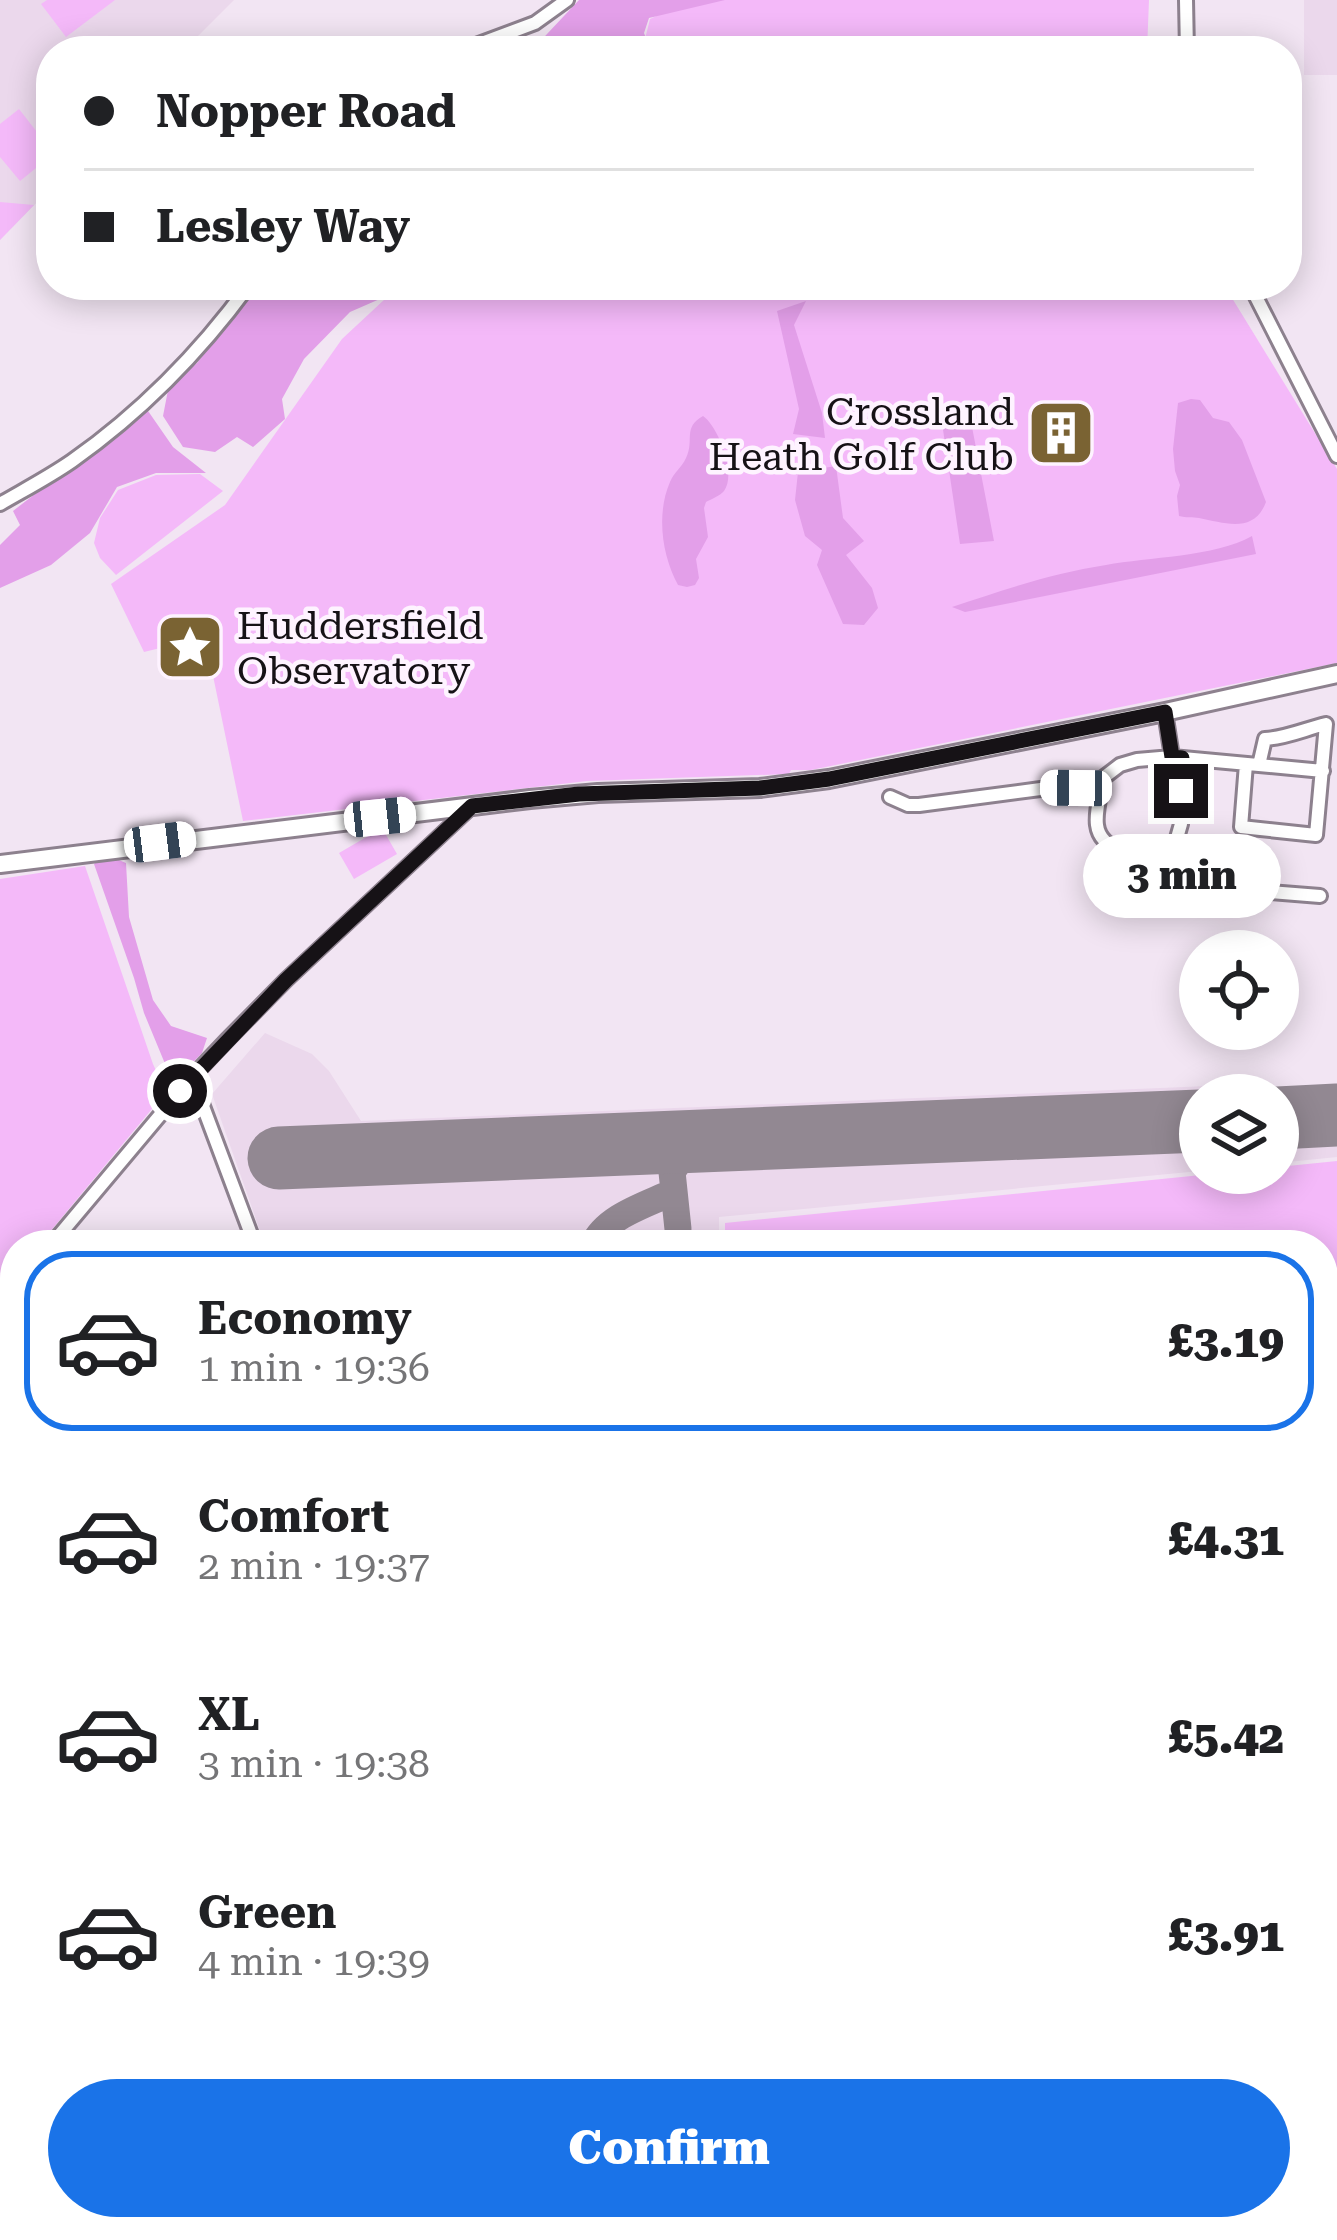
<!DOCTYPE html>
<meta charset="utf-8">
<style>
body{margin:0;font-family:"Roboto Serif",serif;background:#f2f2f2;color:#202124;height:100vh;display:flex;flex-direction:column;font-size:45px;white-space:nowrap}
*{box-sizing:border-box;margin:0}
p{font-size:39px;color:#757577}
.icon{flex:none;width:66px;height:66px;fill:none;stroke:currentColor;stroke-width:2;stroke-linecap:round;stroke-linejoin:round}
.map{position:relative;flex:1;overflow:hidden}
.drawer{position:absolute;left:0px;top:1230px;width:1338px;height:1011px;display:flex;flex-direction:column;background:#fff;border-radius:48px 48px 0 0;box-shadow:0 6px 30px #0003}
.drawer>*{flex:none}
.banner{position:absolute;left:36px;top:36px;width:1266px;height:264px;border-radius:48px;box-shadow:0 6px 30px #0003;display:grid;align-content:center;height:264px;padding:0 48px;background:#fff}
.buttons{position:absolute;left:1179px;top:930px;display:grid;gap:24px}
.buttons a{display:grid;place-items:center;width:120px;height:120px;border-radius:50%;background:#fff;box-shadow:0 6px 30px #0003;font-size:60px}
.end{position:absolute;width:54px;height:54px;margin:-27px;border:15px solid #161216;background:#fff;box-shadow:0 0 0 6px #fff}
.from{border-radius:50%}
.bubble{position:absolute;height:84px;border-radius:42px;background:#fff;box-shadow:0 6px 30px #0003;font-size:39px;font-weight:800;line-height:84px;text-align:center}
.car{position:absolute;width:36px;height:72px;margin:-36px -18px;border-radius:15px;box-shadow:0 0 9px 3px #0007;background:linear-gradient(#fff 24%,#345 0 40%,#fff 0 76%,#345 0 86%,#fff 0)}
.banner b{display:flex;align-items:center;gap:42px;height:114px;font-size:45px}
.banner b+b{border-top:3px solid #e0e0e0}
.banner i{width:30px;height:30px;background:#202124}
ul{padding:21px 0 0;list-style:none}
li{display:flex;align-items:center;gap:36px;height:180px;margin:0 24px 18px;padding:0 24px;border:6px solid transparent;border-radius:48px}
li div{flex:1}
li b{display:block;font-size:45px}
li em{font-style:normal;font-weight:800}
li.active{border-color:#1a73e8}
li>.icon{width:108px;height:108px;stroke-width:1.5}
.primary-button{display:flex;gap:24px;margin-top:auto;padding:24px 48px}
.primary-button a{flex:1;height:138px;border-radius:72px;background:#1a73e8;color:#fff;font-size:48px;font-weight:800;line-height:138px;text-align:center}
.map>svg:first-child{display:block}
.built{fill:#ebd8ec}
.green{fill:#f4b9f9}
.forest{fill:#e39fe9}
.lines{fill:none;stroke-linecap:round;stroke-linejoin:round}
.stream{stroke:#ce8bd4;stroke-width:3}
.taxiway{stroke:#928892;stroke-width:27}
.runway{stroke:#928892;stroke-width:63}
.street-casing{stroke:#8d818e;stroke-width:18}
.secondary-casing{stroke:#8d818e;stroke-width:22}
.street{stroke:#fff;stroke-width:12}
.secondary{stroke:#fff;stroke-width:16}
.route{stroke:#161216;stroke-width:15}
.labels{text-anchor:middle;stroke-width:9;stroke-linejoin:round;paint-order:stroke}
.poi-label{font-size:39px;fill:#161216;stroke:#fef3ff;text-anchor:end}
</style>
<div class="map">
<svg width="1337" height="2240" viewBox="0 0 1337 2240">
<rect width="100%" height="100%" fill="#f2e5f3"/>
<path class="built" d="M0,0H234L183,51H51V188L0,240Z
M1304,0H1337V75H1304Z
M265,1033L312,1054L329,1071L361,1121L1208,1086L1235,1095L1337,1088V1157L1278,1163V1095H1200V1171L719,1217V1245H265L212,1094Z"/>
<path class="green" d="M47,0H115L66,37L41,4Z
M689,0H1149L1147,51H642L650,19Z
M19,109L51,150V156L20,181L0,157V124Z
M0,202L34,205L0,240Z
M400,285H1224L1337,469V663L811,770H791L789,774L587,781L243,821L205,637L144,652L111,584L225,505L342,339Z
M200,474L223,491L116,575L100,558L94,543L100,518L118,490L156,475Z
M382,828L397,854L354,879L339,853Z
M85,866L153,1064L166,1092L39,1245H15V1274L0,1292V879Z
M1337,1161V1316L1323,1326V1245H725V1223L1221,1173H1278V1167Z"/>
<path class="forest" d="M579,0H725L649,18L644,33L651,51H531Z
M258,285H391L389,295L350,312L304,359L282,399L285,419L253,447L237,437L215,452L183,447L163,416L169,385L197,363Z
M806,301L794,325L822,413L825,438L793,434L799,409L777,311Z
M1191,399L1200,400L1213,418L1229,422L1242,440L1266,502C1254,534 1225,523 1199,518C1193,517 1186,518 1179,516L1177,496L1180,485L1175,471L1173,449L1178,403Z
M146,408L173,447L206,473H156L117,487L90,533L51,565L0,588V545L20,525L13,511Z
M703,416C718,426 737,474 724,491C721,495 710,500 706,502L704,508L708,537L696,559L699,578L695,585L687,587L678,585C662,556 656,514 670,482C674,472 682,467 686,458C695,440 682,428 703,416Z
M942,423L972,427L994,541L960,544Z
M836,466L843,518L864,541L846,555L872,588L878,608L864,625L843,624L817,565L822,550L805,536L795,500L798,472Z
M1252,536L1256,554L965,612L952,607C1003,590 1053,573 1106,565C1148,557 1215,557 1252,536Z
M100,858H114L126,863L129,917L153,1000L171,1026L207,1038L202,1053L173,1083L144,1013L134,978L94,864Z
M1323,2163H1337V2240H1029L1088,2226H1323Z
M515,2226H641L661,2240H501Z"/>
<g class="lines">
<path class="stream" d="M591,2232L606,2240"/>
<path class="taxiway" d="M678,1229L672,1172L680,1160L718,1141
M593,1245C606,1216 646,1205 673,1192"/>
<path class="runway" d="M1278,1118L1337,1115
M279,1158L1200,1121"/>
<g class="street-casing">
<path id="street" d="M1186,0L1187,51
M460,51L535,23L567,0
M1250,285L1337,456
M0,504C24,490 49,477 72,461C140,413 200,352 249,285
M1165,712L1172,757
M1246,764L1241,827L1316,835L1326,724C1305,729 1286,738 1265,739L1259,765
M1103,778C1101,793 1095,811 1097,825C1101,856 1148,856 1171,859
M890,797L908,805H919L1048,788H1076L1103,778L1120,765L1137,760L1172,757L1323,771
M1171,859L1185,879L1197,886L1320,896
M1171,859L1181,824L1182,758
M192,1077L255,1245
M51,1245L192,1077L227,1040L286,980L472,806
M0,1307L15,1289
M1323,1342L1337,1330
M0,1654L15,1668
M592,2226L682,2229L696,2226
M464,2240L470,2226
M562,2240L588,2226"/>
</g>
<g class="secondary-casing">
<path id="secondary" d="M0,864L530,799L598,793L760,788L829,779L1165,712L1337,674"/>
</g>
<use href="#street" class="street"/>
<use href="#secondary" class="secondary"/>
</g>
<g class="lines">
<path class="route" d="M180,1091L286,980L472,806L579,794L760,788L829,779L1165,712L1172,757L1182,758L1181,791"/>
</g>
<defs>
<g id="building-square" transform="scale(3.45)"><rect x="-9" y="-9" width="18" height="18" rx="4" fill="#7a6333" stroke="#fef3ff"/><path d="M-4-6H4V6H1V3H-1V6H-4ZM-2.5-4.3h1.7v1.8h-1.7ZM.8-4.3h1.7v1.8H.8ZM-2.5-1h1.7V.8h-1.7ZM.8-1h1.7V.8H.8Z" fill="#fff"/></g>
<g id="sight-square" transform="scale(3.45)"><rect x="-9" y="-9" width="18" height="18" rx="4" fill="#7a6333" stroke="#fef3ff"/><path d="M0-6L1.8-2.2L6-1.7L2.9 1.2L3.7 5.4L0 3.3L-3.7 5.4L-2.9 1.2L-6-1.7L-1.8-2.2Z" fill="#fff"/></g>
</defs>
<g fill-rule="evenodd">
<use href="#building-square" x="1061" y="433"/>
<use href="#sight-square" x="190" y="647"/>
</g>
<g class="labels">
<g class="poi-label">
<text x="1014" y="425">Crossland<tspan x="1014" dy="45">Heath Golf Club</tspan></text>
<text x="237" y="639" text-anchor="start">Huddersfield<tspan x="237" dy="45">Observatory</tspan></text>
</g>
</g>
</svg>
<div class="buttons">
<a><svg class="icon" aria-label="locate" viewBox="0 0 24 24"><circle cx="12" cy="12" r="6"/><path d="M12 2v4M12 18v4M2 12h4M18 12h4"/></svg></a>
<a><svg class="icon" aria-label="layers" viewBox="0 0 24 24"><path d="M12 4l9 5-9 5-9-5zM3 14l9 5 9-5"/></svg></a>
</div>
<i class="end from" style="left:180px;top:1091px"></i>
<i class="end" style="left:1181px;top:791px"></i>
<div class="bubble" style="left:1083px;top:834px;width:198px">3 min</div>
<i class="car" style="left:1076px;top:788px;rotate:271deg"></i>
<i class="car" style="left:380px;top:817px;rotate:84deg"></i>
<i class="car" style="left:160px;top:842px;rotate:83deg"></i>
<div class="banner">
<b><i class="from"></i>Nopper Road</b>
<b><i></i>Lesley Way</b>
</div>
<section class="drawer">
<ul>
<li class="active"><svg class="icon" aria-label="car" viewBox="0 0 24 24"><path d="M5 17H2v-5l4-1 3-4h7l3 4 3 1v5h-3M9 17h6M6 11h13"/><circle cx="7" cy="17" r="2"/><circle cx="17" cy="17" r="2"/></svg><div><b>Economy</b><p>1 min · 19:36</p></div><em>£3.19</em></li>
<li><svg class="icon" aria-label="car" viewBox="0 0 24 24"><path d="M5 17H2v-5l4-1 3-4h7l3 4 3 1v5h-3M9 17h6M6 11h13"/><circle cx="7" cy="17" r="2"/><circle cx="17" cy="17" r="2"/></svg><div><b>Comfort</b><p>2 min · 19:37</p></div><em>£4.31</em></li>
<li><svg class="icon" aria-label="car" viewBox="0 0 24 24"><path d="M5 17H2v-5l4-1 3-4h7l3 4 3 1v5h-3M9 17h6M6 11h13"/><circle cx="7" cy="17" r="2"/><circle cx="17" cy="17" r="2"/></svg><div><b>XL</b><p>3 min · 19:38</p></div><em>£5.42</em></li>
<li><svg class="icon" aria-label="car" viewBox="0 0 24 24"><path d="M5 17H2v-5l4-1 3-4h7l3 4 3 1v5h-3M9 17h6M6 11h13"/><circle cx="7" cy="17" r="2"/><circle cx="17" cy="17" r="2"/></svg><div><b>Green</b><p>4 min · 19:39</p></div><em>£3.91</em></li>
</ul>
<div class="primary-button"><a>Confirm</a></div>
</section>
</div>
